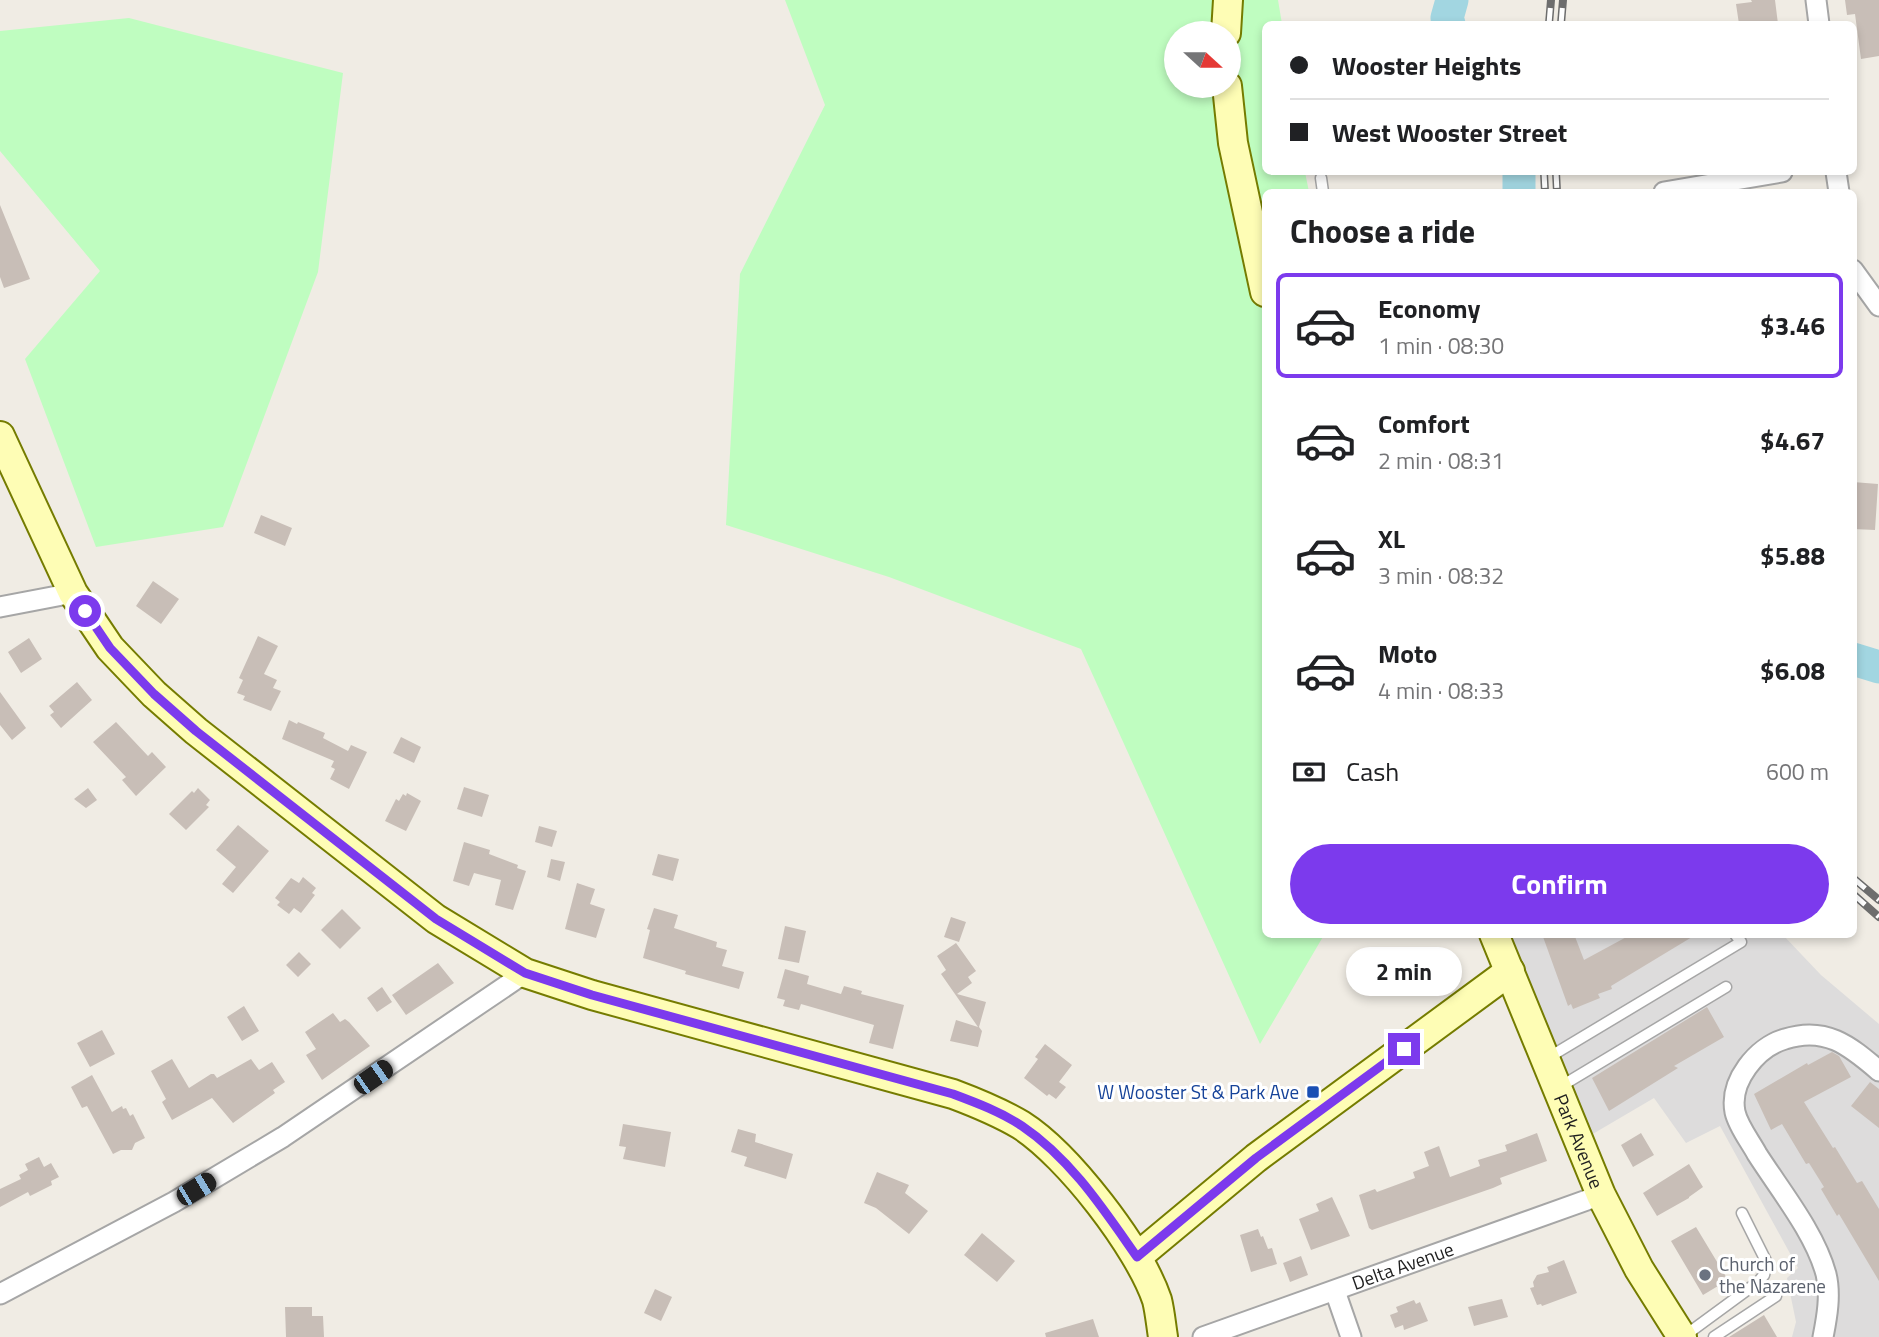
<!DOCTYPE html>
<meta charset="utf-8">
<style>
body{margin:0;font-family:"Titillium Web",sans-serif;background:#f6f6f6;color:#202124;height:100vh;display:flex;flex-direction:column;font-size:26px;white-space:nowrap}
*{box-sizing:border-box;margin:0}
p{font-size:23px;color:#757577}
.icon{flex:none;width:38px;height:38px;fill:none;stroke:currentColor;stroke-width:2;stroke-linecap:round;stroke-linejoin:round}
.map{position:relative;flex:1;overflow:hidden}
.sheet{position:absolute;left:1262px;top:189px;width:595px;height:749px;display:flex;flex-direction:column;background:#fff;border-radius:10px;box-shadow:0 4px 10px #0003}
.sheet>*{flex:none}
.banner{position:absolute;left:1262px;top:21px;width:595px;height:154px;border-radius:10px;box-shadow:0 4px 10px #0003;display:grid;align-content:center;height:154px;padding:0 28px;background:#fff}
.needle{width:46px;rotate:111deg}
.fabs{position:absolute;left:1164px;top:21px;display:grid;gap:14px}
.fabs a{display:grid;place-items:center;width:77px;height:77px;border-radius:50%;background:#fff;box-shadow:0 4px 10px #0003;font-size:35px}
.end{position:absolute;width:32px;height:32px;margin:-16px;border:9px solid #7c3aed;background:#fff;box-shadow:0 0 0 4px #fff}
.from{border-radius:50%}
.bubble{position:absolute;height:49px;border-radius:24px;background:#fff;box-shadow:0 4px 10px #0003;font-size:23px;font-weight:700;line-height:49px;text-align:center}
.car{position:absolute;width:21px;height:42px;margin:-21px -10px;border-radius:9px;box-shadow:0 0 5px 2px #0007;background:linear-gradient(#222 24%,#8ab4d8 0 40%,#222 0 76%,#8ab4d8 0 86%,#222 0)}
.banner b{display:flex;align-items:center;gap:24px;height:66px;font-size:26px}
.banner b+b{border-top:2px solid #e0e0e0}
.banner i{width:18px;height:18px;background:#202124}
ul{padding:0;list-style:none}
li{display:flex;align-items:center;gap:21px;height:105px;margin:0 14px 10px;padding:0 14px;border:4px solid transparent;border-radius:10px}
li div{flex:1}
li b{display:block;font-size:26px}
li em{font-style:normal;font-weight:700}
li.active{border-color:#7c3aed}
li>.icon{width:63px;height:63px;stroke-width:1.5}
h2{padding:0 28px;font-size:32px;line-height:84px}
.pay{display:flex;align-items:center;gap:18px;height:77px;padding:0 28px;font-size:26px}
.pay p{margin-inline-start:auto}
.button{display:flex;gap:14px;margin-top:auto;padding:14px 28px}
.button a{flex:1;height:80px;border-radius:42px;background:#7c3aed;color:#fff;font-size:28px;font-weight:700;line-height:80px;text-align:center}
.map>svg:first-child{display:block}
.residential{fill:#dddcdc}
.park{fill:#bffdc0;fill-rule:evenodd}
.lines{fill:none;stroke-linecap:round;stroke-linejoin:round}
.river{stroke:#a2d6e1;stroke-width:33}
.building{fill:#c8beb7}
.lane-casing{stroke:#a6a6a6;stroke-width:13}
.street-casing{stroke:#a6a6a6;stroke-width:23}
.secondary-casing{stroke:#757c00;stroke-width:32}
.lane{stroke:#fff;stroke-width:10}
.street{stroke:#fff;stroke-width:19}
.secondary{stroke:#fefdb5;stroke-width:28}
.rail-casing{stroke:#6d6d6d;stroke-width:8}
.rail{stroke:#fff;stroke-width:5;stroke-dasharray:16;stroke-linecap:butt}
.route{stroke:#7c3aed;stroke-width:9}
.transit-dot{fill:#1a4fb4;stroke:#fff;stroke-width:2.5}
.worship-dot{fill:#6b7280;stroke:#fff;stroke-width:2.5}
.labels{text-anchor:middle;stroke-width:6;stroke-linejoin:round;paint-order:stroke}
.transit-label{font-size:19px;fill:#164399;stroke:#fff;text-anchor:end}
.street-label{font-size:19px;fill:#1f1f1f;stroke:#fff}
.worship-label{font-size:19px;fill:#5b616d;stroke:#fff;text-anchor:start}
</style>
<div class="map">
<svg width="1879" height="1337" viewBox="0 0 1879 1337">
<rect width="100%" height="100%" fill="#f0ece4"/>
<path class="residential" d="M1510,935H1783L1821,975L1879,1024V1337H1792L1796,1322L1787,1278L1798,1268L1720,1126L1686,1143L1654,1098L1591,1135Z"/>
<path class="park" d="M785,0H1278L1282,24H1265V172H1305L1309,192H1265V934L1324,935L1260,1044L1081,649L889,577L726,525L740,274L825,105ZM1176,33H1228V86H1176Z
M129,18L343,73L318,272L223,527L96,547L25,359L100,271L0,151V31Z"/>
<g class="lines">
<path class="river" d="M1449,24L1447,18L1452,0
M1519,172V192
M1853,659L1879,667"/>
</g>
<path class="building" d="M1751,0H1775L1778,24H1739L1736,4L1752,2Z
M1845,0H1879V56L1861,59L1855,14L1847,15Z
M0,205L30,279L4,288L0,277Z
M1853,482L1878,484L1875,530L1853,529Z
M261,515L292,528L285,546L254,533Z
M153,581L179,599L161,624L136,606Z
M258,636L278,646L264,674L277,680L273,688L281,691L271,711L243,700L245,696L237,693L243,680L239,678Z
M29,638L42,659L21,673L8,652Z
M77,682L92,700L61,728L50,715L54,712L49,706Z
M0,692L26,728L12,740L0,725Z
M289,720L297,724L298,722L325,733L323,738L348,751L351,745L367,752L349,789L330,779L335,769L331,767L334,761L282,739Z
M116,722L148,756L152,752L166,767L136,796L122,780L126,777L93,742Z
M401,737L421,747L414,763L393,753Z
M464,787L489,795L482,817L457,809Z
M88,788L97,800L86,808L74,799Z
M198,788L210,800L206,805L209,807L186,830L169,814L192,791L194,793Z
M407,793L421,801L406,831L385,821L396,799L399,801L403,794L406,796Z
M238,825L269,851L233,893L222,884L236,867L216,850Z
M539,826L557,831L552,847L535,842Z
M464,842L490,850L489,854L518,865L517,868L526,871L513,910L495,905L501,880L474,873L469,886L453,881Z
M658,854L679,859L673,881L652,875Z
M551,859L565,862L560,881L547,877Z
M303,877L316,888L312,893L315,895L301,913L294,908L289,914L277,905L280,902L275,898L291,878L299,883Z
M577,883L595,889L590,904L605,909L596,938L565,929Z
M654,908L678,915L674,928L717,942L716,947L727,950L722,966L744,972L739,989L685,974L686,971L643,958L650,930L647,929Z
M342,909L361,928L340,949L321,930Z
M951,917L966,922L959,942L944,937Z
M785,926L806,931L799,963L778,959Z
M1542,934H1574L1584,960L1632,934H1697L1611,986L1612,989L1598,994L1600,998L1573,1009L1571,1004L1568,1006Z
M956,943L976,971L968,977L972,983L957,994L986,1002L979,1027L982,1031L978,1047L950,1041L956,1020L978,1027L941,974L946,970L937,956Z
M299,952L311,964L298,977L286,965Z
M438,963L454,983L406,1015L392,995Z
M785,969L809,976L807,984L841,994L844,986L862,991L861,994L904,1005L893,1049L869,1043L874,1025L801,1004L799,1010L783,1006L785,1000L777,998Z
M382,987L392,1002L377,1012L367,998Z
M244,1006L259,1031L242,1041L227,1017Z
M1707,1007L1724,1037L1674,1066L1678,1068L1609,1111L1592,1078Z
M333,1013L340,1022L345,1019L349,1022L370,1046L322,1080L306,1055L316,1049L305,1032Z
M102,1030L115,1054L90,1067L77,1043Z
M1045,1044L1072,1065L1059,1082L1066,1087L1056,1099L1049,1094L1047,1096L1024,1078L1038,1059L1035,1057Z
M1832,1052L1839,1056L1851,1077L1804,1102L1833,1148L1835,1147L1857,1183L1862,1181L1879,1209V1281L1839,1214L1837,1216L1821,1189L1824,1187L1809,1163L1806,1164L1782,1124L1771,1130L1754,1094L1807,1063L1808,1065Z
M172,1059L189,1088L211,1074H214L217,1078L251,1059L259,1070L272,1062L285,1082L273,1090L275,1093L233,1123L212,1098L172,1120L162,1102L166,1099L151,1071Z
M92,1075L112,1112L122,1106L123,1109L126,1108L130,1116L133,1114L145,1138L135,1143L132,1150H121L113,1154L87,1106L82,1108L71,1087Z
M1870,1082L1879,1089V1128L1851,1106Z
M623,1124L671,1132L665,1167L623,1159L626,1147L619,1146Z
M738,1129L756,1134L755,1142L793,1154L786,1179L744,1166L747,1157L731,1152Z
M1537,1133L1547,1161L1500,1178L1502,1184L1493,1188L1372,1230L1369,1228L1359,1195L1375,1189L1377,1192L1415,1178L1413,1172L1429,1166L1424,1152L1439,1146L1450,1177L1480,1166L1478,1160L1507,1151L1505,1145Z
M1641,1133L1654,1155L1633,1167L1621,1145Z
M39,1157L44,1167L51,1163L59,1177L51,1181L52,1185L30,1196L28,1192L0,1207V1189L21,1179L19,1175L28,1170L25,1164Z
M1689,1164L1703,1187L1689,1197V1198L1657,1216L1643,1193Z
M877,1172L909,1185L905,1193L928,1211L909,1234L876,1208L864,1203Z
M1332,1197L1350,1236L1311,1250L1299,1219L1319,1211L1316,1204Z
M1696,1227L1728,1280L1703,1295L1671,1241Z
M1258,1229L1261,1237L1263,1236L1268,1249L1272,1248L1277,1264L1251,1272L1240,1235Z
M982,1233L1015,1261L997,1282L964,1255Z
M1301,1256L1308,1275L1290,1282L1283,1263Z
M1564,1260L1577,1293L1542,1306L1541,1304L1537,1305L1530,1288L1534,1287L1533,1282L1537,1275L1549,1272L1547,1267Z
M655,1289L672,1297L661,1321L644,1313Z
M1502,1299L1508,1317L1474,1326L1468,1307Z
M1414,1300L1416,1304L1420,1302L1428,1321L1404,1330L1403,1325L1395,1328L1390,1315L1398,1312L1396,1307Z
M285,1307H312V1316H323L324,1337H286Z
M1764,1315L1777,1337H1729Z
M1093,1319L1099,1337H1046L1045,1333Z"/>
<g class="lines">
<g class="lane-casing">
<path id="lane" d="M1321,178L1323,192
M1546,1059L1741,942L1735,934
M1558,1088L1726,987
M1683,1337L1758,1282L1764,1275L1767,1263L1742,1213
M1714,1337L1776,1296"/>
</g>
<g class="street-casing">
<g id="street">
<path d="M1816,0L1819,24"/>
<path d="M1836,172L1839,192"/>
<path d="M1664,192L1782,172"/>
<path d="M1853,270L1879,306"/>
<path d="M0,607L73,593"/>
<path d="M1335,1291L1351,1337"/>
<path d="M0,1294L174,1202L283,1137L525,973"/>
<path id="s1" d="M1203,1337L1601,1195"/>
<path d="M1823,1337C1827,1317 1831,1294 1826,1274C1815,1233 1780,1190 1757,1154C1750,1141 1738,1126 1735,1112C1729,1081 1757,1047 1785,1039C1825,1026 1849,1045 1879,1071"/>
</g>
</g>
<g class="secondary-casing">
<g id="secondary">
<path d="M1226,33L1228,0"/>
<path d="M1227,86L1233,143L1265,292"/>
<path d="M0,436L73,593L110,648L154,694L196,731L436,919L525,973L592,995L953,1094C977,1103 999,1112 1021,1125C1068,1155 1139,1247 1157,1300C1160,1312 1161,1325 1163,1337"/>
<path id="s2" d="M1494,934L1601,1195L1639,1269L1682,1337"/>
<path d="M1137,1257L1256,1158L1510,971"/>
</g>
</g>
<use href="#lane" class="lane"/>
<use href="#street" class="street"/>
<use href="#secondary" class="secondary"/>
<g class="rail-casing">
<path id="rail" d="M1549,24L1551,0
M1561,24L1563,0
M1544,172L1545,192
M1556,172L1557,192
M1853,878L1879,900
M1853,894L1879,917"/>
</g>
<use href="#rail" class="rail"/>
</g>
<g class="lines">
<path class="route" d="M85,611L110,648L154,694L196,731L436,919L525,973L592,995L953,1094C977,1103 1001,1112 1022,1126C1071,1159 1104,1210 1137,1257L1256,1158L1404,1049"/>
</g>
<rect class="transit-dot" x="1306" y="1085" width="14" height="14" rx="3.5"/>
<circle class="worship-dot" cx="1705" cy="1275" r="7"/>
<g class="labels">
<g class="transit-label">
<text x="1299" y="1099">W Wooster St &amp; Park Ave</text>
</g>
<g class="street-label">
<text dy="7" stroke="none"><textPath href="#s2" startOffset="224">Park Avenue</textPath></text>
<text dy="7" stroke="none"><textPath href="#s1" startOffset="212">Delta Avenue</textPath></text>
</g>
<g class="worship-label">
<text x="1719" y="1271">Church of<tspan x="1719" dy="22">the Nazarene</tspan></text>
</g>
</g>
</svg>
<div class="fabs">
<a><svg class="needle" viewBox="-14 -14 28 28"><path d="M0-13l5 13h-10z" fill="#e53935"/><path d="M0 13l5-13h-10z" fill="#757577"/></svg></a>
</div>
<i class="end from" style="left:85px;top:611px"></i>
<i class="end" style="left:1404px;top:1049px"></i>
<div class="bubble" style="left:1346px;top:947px;width:116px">2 min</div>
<i class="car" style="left:373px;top:1077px;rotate:55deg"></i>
<i class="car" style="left:196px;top:1189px;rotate:59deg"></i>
<div class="banner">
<b><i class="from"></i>Wooster Heights</b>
<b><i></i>West Wooster Street</b>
</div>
<section class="sheet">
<h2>Choose a ride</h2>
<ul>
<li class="active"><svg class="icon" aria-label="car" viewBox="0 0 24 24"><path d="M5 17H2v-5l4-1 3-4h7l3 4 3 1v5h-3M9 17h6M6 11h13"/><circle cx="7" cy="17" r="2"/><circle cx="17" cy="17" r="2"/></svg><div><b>Economy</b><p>1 min · 08:30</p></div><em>$3.46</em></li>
<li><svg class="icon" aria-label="car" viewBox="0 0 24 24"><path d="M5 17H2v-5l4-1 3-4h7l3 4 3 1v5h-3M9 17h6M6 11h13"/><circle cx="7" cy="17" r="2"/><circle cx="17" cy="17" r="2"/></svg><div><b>Comfort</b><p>2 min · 08:31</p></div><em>$4.67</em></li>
<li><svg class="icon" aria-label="car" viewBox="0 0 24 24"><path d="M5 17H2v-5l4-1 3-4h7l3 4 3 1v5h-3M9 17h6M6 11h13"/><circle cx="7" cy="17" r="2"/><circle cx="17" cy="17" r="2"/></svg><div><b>XL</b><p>3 min · 08:32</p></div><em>$5.88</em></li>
<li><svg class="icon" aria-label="car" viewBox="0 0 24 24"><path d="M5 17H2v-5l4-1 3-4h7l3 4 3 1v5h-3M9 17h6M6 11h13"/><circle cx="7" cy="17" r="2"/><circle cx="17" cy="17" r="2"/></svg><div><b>Moto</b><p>4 min · 08:33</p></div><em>$6.08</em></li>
</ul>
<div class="pay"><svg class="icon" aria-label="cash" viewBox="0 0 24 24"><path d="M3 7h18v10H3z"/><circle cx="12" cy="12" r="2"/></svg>Cash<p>600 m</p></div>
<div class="button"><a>Confirm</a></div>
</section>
</div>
